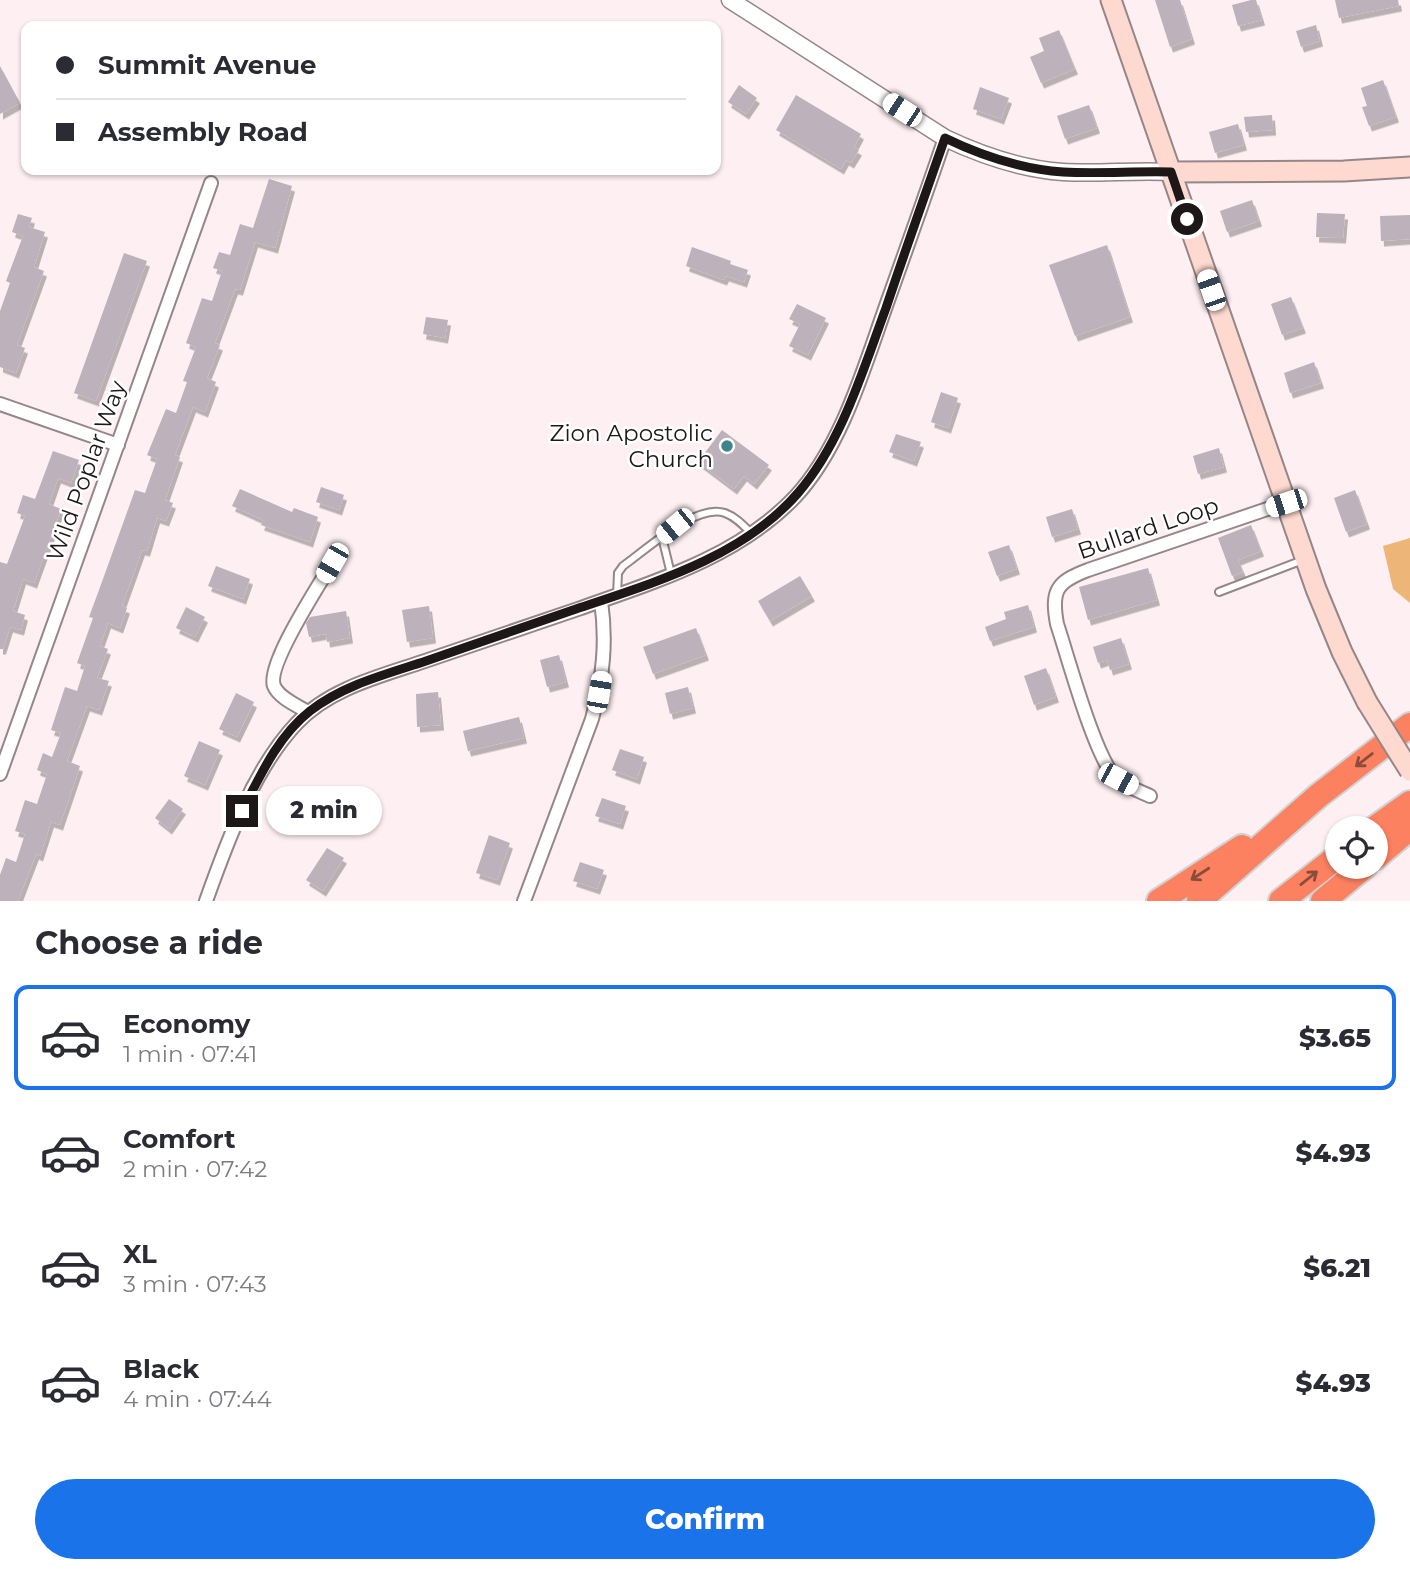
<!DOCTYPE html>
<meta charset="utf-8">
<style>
body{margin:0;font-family:Montserrat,sans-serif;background:#f2f2f3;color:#2b2b33;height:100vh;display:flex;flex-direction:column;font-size:26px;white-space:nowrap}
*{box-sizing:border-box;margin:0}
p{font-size:23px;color:#7c7c81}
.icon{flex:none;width:38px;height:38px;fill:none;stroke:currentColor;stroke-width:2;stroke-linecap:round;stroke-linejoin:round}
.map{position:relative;height:901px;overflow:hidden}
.side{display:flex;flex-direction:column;background:#fff;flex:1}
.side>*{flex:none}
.banner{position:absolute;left:21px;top:21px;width:700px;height:154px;border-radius:14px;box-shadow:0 2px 5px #0004;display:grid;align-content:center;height:154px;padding:0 35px;background:#fff}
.fabs{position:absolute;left:1325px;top:816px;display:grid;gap:14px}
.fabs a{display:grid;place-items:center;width:63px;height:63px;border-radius:50%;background:#fff;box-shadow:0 2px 5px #0004;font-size:35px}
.end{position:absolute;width:32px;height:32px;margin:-16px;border:9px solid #1d1718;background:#fff;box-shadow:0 0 0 4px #fff}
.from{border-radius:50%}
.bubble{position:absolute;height:49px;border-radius:24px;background:#fff;box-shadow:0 2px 5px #0004;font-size:23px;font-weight:800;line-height:49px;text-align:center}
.car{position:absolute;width:21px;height:42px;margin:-21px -10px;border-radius:9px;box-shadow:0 0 5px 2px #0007;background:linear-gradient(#fff 24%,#345 0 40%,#fff 0 76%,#345 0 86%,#fff 0)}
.banner b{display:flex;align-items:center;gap:24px;height:66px;font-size:26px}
.banner b+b{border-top:2px solid #e1e1e2}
.banner i{width:18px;height:18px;background:#2b2b33}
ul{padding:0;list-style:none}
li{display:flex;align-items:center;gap:21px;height:105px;margin:0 14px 10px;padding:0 21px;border:4px solid transparent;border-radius:14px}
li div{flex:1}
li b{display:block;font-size:26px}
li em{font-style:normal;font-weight:800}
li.on{border-color:#1a73e8}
li>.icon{width:63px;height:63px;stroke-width:1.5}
h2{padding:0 35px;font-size:32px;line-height:84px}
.action{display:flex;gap:14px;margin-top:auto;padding:14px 35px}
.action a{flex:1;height:80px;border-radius:42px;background:#1a73e8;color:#fff;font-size:28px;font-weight:800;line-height:80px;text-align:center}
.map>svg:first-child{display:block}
.forest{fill:#edb678}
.building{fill:#bdb1bb;filter:url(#shadow)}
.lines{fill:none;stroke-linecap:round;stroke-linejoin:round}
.service-casing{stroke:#958689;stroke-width:10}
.minor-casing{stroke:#958689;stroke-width:16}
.tertiary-casing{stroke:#958689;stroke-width:19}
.secondary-casing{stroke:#958689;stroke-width:23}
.motorway-casing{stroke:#d2d1d1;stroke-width:28}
.service{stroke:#fff;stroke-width:6}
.minor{stroke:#fff;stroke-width:12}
.tertiary{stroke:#fff;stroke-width:16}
.secondary{stroke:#fed9cf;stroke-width:19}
.motorway{stroke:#fc8160;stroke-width:24}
.secondary-bridge-casing{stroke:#958689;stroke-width:23;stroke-linecap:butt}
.secondary-bridge{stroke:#fed9cf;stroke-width:19}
.oneway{stroke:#8c4c3c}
.route{stroke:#1d1718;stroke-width:9}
.poi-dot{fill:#3d858a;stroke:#fff;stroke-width:2.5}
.labels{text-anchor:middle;stroke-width:5;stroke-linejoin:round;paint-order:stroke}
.poi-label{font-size:23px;fill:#1d1718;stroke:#fff;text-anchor:end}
.street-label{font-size:23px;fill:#1d1718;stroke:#fff}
</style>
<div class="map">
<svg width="1410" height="901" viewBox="0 0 1410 901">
<defs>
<filter id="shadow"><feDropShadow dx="3" dy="5.5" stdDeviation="0" flood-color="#0004"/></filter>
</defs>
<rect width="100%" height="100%" fill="#fdeff2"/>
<path class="forest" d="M1410,538V603L1393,589L1383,546Z"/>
<path class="building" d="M1155,0H1180L1192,39L1170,47Z
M1251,0H1256L1262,20L1238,26L1232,5Z
M1335,0H1398L1399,6L1339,18Z
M1316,25L1320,41L1301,47L1296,31Z
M1059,30L1075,69L1041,83L1030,57L1044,51L1039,38Z
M0,66L20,103L0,114Z
M1383,80L1396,117L1369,126L1362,107L1367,106L1361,88Z
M739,85L757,98L746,114L728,102Z
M980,87L1009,98L1001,119L973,109Z
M796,95L861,134L854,147L859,150L851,163L846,160L841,169L776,130Z
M1089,105L1097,128L1065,139L1057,116Z
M1272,115L1273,130L1246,132L1244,117Z
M1238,124L1244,145L1215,153L1209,132Z
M269,179L292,186L275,248L255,242L240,290L235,289L215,343L220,345L207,378L216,382L205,412L193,407L175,455L180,457L165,500L173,503L166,521L157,518L147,551L142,550L122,606L127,608L120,628L108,623L100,646L108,649L97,678L109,681L99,710L87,706L67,761L80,766L60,825L51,822L40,856L36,854L18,901H0V875L6,858L16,862L25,834L15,831L25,800L37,804L47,774L37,770L43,753L52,757L61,733L51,730L65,687L77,691L85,666L77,663L93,618L89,617L99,590L135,490L145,493L157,459L147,455L166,409L176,413L187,382L183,381L196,347L186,343L202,298L212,301L222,271L213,268L219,252L230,255L240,224L253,228Z
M1252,200L1259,221L1227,232L1220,211Z
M1317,213L1345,214L1343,238L1316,237Z
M18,214L32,218L29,227L45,232L34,267L44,271L17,345L25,348L16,373L0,367V311L10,283L6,281L23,236L12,232Z
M1410,215V239L1381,241L1380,216Z
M1107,245L1130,317L1075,336L1049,265Z
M692,247L731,261L730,264L748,270L744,282L726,276L724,280L686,266Z
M124,253L147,261L96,401L74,393Z
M1291,297L1303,328L1282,335L1271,304Z
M797,304L826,318L808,355L789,346L800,324L789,319Z
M426,317L448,320L445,338L423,334Z
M1314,362L1321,383L1290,393L1284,373Z
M941,392L958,398L948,428L931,422Z
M722,430L769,465L754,484L744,476L734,489L698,462Z
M896,434L921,442L914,461L889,452Z
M1219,448L1224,467L1198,474L1193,456Z
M53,451L79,460L71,483L58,478L49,504L61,509L34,583L23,579L13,611L25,615L21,630L10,627L3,649H0V562L7,564L25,516L17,513L23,495L35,499Z
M321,487L344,495L339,510L316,502Z
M240,489L292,512L294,508L318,517L310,542L261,525L263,520L232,506Z
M1355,490L1367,524L1346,532L1334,498Z
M1072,509L1078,529L1052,537L1046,517Z
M1251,525L1261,551L1238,560L1243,572L1232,576L1218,538Z
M1009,545L1017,569L997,576L988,552Z
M216,566L250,579L243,599L208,586Z
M1148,568L1157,600L1088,620L1079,587Z
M800,576L812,596L770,621L758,601Z
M1028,605L1034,627L990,641L985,627L1006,619L1004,612Z
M429,606L433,638L407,642L402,610Z
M186,607L205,617L195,637L176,628Z
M346,611L350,638L327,642L326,634L309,637L306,623L310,617Z
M696,628L706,655L653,674L643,647Z
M1121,638L1129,664L1110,670L1107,660L1098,663L1093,647Z
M559,655L566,682L547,687L540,660Z
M1046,668L1056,697L1034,705L1024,676Z
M688,687L693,708L670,714L665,693Z
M438,692L441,725L417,727L416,694Z
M236,693L254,702L237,737L219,729Z
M519,717L524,738L468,751L463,731Z
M199,741L220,750L205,785L184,776Z
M620,749L644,757L637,779L612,770Z
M602,798L626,806L620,824L595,816Z
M169,799L183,809L169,829L155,818Z
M489,835L510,843L497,880L476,873Z
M327,848L344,858L323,891L306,880Z
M580,862L604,870L597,889L573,881Z"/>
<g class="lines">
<g class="service-casing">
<path id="service" d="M662,537L671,574
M1219,592L1303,560
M617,595L618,573L623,566C646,550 696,503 725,513C736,517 744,526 752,534"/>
</g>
<g class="minor-casing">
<path id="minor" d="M0,404L118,445
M308,712C298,706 279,698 274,686C266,665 320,584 332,563
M0,774L211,183
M1150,796C1139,791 1125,786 1116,778C1095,758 1068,657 1057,624C1051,591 1056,582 1088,570L1285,503
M206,901C227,842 254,768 297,723C330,688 381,676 425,661C476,644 527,626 578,609C654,582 738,557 795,497C841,448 864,368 886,306C906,250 926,194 945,138
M524,901L592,719C603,678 607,642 601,601"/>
</g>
<g class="tertiary-casing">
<path id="tertiary" d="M730,0L945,138C983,156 1021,169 1063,172C1099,174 1135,170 1171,172"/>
</g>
<g class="secondary-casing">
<path id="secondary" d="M1111,0L1316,589L1342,652L1367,702
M1171,172L1344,171L1410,167"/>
</g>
<g class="motorway-casing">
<path id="motorway" d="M1375,828L1410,803
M1376,857L1410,828
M1159,901L1242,847
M1199,901L1318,796L1410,725
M1281,901L1337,857
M1323,901L1365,866"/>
</g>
<use href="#service" class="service"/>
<use href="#minor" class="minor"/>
<use href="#tertiary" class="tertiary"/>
<use href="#secondary" class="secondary"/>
<use href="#motorway" class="motorway"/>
<g class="secondary-bridge-casing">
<path id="secondary-bridge" d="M1367,702L1410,771"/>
</g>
<use href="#secondary-bridge" class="secondary-bridge"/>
</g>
<defs><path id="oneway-shaft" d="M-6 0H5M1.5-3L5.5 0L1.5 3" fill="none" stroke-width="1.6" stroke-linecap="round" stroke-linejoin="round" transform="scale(1.75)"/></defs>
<g class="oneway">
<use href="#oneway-shaft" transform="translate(1364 760) rotate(142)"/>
<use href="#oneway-shaft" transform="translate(1200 874) rotate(147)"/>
<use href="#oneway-shaft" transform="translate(1309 878) rotate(-39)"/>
</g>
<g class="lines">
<path class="route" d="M242,811C260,776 278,736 310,711C343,685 387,674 426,661C476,644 526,626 576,609C653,583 743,557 798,493C842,442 863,370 886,308C905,251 925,195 945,138C982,156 1021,169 1063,172C1099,174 1135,171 1171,172L1187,219"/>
</g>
<circle class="poi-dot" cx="727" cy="446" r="7"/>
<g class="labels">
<g class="poi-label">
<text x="713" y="441">Zion Apostolic<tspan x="713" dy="26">Church</tspan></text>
</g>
<g class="street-label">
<text transform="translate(86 471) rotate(-70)" y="8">Wild Poplar Way</text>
<text transform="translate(1148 528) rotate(-19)" y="8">Bullard Loop</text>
</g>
</g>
</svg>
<div class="fabs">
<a><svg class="icon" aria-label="locate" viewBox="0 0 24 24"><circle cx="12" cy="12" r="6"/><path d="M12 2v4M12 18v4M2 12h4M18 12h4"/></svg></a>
</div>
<i class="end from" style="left:1187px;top:219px"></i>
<i class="end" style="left:242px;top:811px"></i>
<div class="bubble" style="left:266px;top:786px;width:116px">2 min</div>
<i class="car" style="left:902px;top:110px;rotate:303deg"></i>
<i class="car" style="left:1211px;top:290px;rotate:341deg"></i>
<i class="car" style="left:1286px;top:503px;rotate:252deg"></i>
<i class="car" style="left:675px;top:526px;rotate:231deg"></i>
<i class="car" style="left:332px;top:563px;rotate:210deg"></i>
<i class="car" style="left:599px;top:692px;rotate:10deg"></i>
<i class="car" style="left:1118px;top:779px;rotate:118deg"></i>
<div class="banner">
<b><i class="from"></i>Summit Avenue</b>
<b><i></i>Assembly Road</b>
</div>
</div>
<section class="side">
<h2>Choose a ride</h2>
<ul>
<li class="on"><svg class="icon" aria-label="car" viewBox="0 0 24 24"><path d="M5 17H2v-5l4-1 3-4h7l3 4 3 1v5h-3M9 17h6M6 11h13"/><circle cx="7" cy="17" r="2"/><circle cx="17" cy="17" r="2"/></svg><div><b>Economy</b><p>1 min · 07:41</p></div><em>$3.65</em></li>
<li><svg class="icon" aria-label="car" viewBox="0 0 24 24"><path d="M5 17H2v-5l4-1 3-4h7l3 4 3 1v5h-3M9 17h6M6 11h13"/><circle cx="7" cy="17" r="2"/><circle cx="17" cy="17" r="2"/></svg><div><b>Comfort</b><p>2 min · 07:42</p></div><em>$4.93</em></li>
<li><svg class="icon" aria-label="car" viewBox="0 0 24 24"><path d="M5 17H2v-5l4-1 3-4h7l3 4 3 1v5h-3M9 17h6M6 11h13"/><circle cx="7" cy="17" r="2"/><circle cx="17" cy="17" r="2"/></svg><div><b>XL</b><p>3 min · 07:43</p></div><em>$6.21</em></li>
<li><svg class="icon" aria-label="car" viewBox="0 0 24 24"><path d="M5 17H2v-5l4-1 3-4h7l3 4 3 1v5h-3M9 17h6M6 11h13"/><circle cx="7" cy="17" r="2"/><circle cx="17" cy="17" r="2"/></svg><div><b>Black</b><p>4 min · 07:44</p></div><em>$4.93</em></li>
</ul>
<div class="action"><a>Confirm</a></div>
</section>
